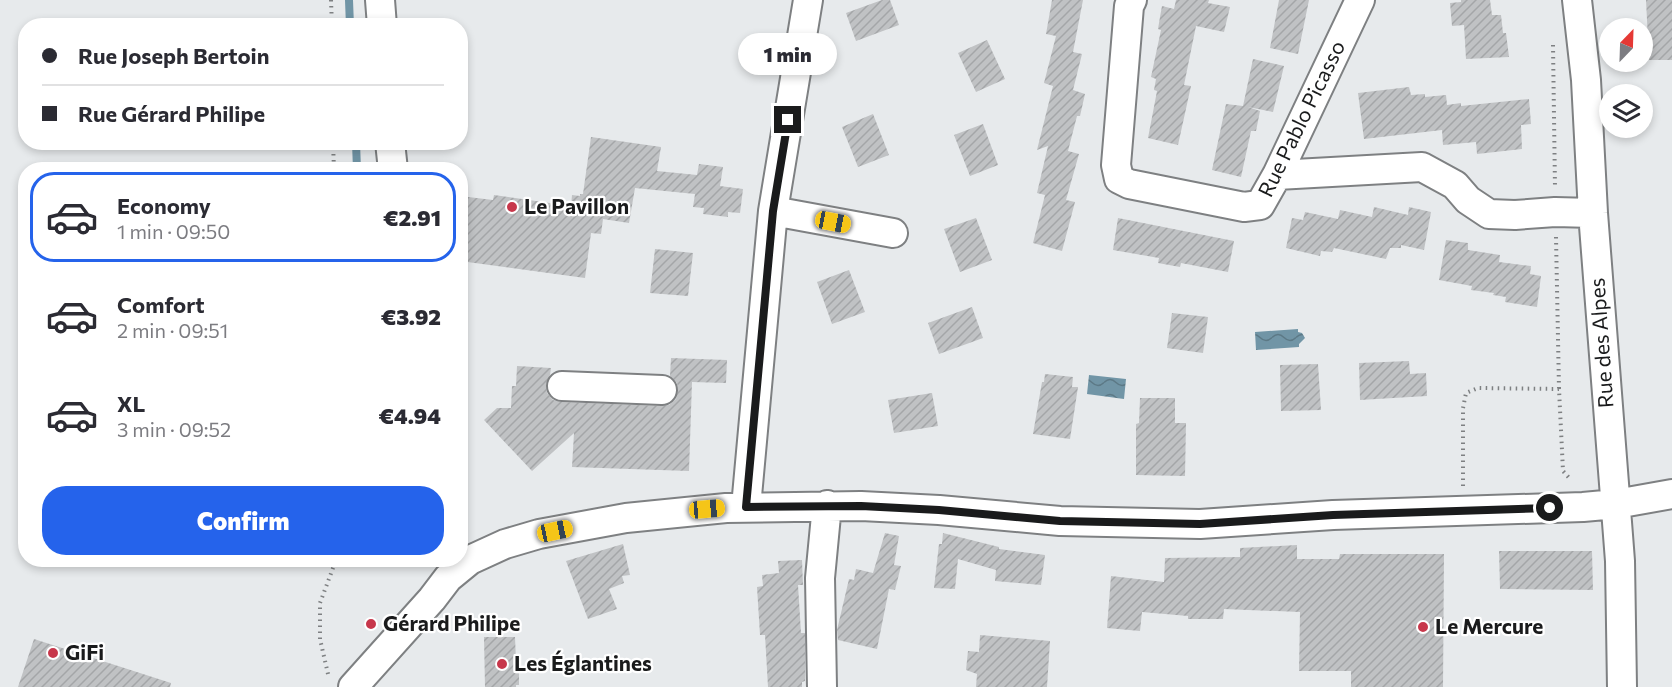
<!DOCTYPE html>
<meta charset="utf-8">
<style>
body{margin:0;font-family:Commissioner,sans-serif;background:#f7f7f7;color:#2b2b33;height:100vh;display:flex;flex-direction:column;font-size:22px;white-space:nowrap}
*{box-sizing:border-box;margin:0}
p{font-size:20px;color:#7c7c81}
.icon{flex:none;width:33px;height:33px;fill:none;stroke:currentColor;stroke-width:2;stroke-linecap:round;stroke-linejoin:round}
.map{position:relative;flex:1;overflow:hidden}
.details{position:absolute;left:18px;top:162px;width:450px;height:405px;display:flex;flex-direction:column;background:#fff;border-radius:24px;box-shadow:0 3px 9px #0003}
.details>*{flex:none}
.banner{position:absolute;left:18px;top:18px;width:450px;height:132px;border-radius:24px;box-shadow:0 3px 9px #0003;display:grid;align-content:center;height:132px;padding:0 24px;background:#fff}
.needle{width:39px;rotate:23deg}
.tools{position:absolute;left:1599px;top:18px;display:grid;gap:12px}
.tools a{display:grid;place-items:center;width:54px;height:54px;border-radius:50%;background:#fff;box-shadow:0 3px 9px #0003;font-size:30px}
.end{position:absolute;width:27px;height:27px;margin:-14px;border:8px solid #1a1b1c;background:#fff;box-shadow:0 0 0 3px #fff}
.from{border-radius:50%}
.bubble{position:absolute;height:42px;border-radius:21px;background:#fff;box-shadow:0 3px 9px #0003;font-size:20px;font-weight:800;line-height:42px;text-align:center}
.car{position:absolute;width:18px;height:36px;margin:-18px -9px;border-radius:8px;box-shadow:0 0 4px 2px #0007;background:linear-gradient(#f5c518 24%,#345 0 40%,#f5c518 0 76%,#345 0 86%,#f5c518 0)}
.banner b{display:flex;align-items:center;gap:21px;height:57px;font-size:22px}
.banner b+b{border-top:2px solid #e1e1e2}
.banner i{width:15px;height:15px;background:#2b2b33}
ul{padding:10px 0 0;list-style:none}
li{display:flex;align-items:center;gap:18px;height:90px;margin:0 12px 9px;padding:0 12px;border:3px solid transparent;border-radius:24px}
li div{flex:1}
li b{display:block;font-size:22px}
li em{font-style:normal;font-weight:800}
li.on{border-color:#2563eb}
li>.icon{width:54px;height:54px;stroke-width:1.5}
.action{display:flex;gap:12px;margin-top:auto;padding:12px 24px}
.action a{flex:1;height:69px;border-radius:24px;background:#2563eb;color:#fff;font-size:24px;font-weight:800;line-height:69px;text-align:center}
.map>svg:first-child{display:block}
.water{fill:url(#water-waves)}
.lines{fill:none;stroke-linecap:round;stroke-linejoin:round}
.stream{stroke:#7195a6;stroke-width:8}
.building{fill:url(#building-hatch)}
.minor-casing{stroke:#7e8082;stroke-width:32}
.path{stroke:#7e8082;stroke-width:4;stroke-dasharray:1.5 4.5;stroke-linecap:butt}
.minor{stroke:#fff;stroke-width:28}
.route{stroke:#1a1b1c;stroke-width:8}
.poi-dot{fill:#c7374b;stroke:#fff;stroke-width:2}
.labels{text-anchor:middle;stroke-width:4.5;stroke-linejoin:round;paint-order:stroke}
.street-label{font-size:21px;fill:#1a1b1c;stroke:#fff}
.poi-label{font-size:21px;font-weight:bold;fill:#1a1b1c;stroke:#fff;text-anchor:start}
</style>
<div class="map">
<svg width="1672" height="687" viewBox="0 0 1672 687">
<defs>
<pattern id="water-waves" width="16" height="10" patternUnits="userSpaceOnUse" patternTransform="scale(1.5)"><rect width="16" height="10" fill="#7195a6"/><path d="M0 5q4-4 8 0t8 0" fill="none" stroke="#5c7986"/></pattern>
<pattern id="building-hatch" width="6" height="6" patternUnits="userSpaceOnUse" patternTransform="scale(1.5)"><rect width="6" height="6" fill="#c0c2c4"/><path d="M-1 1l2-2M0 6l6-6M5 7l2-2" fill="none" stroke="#a4a6a8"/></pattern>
</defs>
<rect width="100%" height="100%" fill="#e7eaec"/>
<path class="water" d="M1298,329V332L1302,333L1305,338L1299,344V347L1256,350L1255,332Z
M1089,375L1126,379L1124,399L1087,394Z"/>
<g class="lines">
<path class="stream" d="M349,0L350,26
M356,142L357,170"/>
</g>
<path class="building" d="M882,0H890L899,25L856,41L846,13Z
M1052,0H1083L1073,52L1082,54L1073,90L1085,94L1080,116H1077L1068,151L1079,154L1066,200L1075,202L1062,251L1033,243L1045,195L1037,193L1048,146L1037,150L1053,86L1044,83L1056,36L1046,34Z
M1176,0H1209L1208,3L1230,7L1224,32L1196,26L1184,85L1191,86L1178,145L1148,138L1157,91L1154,90L1156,79L1151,77L1161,30L1158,29L1160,17L1162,6L1174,9Z
M1279,0H1309L1298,54L1270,48Z
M1461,0H1490L1492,15H1501L1503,33H1506L1509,57L1466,59L1464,25L1452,26L1450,3L1461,2Z
M1646,0H1672V60H1649Z
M987,40L1005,79L976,92L958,53Z
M1253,59L1284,66L1273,112L1248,107L1260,111L1256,131H1251L1241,177L1212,170L1226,104L1243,106Z
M1409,87L1411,95L1425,94V97L1446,95L1447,105L1461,103V106L1529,99L1531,124L1521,125L1522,149L1477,154L1476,142L1443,145L1442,130L1364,139L1358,93Z
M873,114L889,155L858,167L842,127Z
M983,124L998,165L970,176L954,135Z
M591,137L661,147L657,171L697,175L699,164L723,167L720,186L743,189L740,213L728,212V217L703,214L704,208L693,207L695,194L635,188L629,223L603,219L601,234L591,233L585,278L460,261V196L493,200L494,195L571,206L572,195L580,196V194H583Z
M1374,207L1408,215L1409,207L1431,212L1424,250L1401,245V248H1390L1386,259L1334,248L1332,252L1321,251L1320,256L1286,248L1292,218L1303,220L1305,212L1338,219L1340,210L1372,217Z
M976,218L992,260L960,272L944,229Z
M1118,218L1234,241L1228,272L1181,263L1180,267L1158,263L1159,258L1113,250Z
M1446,240L1468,243V250L1500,255L1499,262L1531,266L1530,274L1541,276L1537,307L1505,302L1506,297L1493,295L1494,293L1471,290L1472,286L1439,280Z
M655,249L693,253L688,296L650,293Z
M849,270L865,312L832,324L817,282Z
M972,307L983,338L939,354L928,323Z
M1172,313L1208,317L1203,353L1167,348Z
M671,358L727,360L726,383L692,382L689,471L572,467L574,433L532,471L484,420L497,408H511L512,386H516L517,366L551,368L550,375L546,385L547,393L553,400L561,402L661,406L669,405L676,399L678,391L677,383L670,376Z
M1409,361L1410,374L1426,373L1427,396L1360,400L1359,363Z
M1318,364L1321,410L1281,411L1280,365Z
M1045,374L1073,377L1072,387H1078L1070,439L1033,434L1042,382H1044Z
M932,393L938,426L894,433L888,400Z
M1140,398H1175V423H1186L1185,476L1136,475V424L1139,423Z
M885,533L899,536L894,565L901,566L895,590L889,589L877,649L838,640L837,630L849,579L854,580L856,569L873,573Z
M943,533L999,547V549L1045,555L1041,585L995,581L996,570L958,559L955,589L934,588L939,544H942Z
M623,544L630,575L622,576L624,583L609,589L617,609L588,619L566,561Z
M1297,545V559H1339L1340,554H1444L1443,687H1351V671H1299L1300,612L1224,609L1223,619H1188V616L1142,612L1140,631L1107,628L1111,576L1164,582L1165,558L1240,557V548Z
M1499,551H1592L1593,590L1500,589Z
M802,560L803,585H798L801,633H805V681L802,682V687H768L765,635H760L757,587L763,586L762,575L779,573L778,561Z
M980,635L1050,641L1047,687H976L977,674L966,670L968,651L979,652Z
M484,637H515L516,661L519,660V685H516V687H485Z
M34,639L171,683L170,687H18Z"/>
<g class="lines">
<g class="minor-casing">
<path id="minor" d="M380,0L382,26
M1132,0L1129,6L1116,165L1119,179L1129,184L1244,207L1260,205L1277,175L1360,0
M1577,0L1586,80L1593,213L1620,561L1622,687
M390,142L393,170
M1277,175L1422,167L1455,185L1468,200L1489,214L1515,215L1555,212L1593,213
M773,211L893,233
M562,386L662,390
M746,507L773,211L808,0
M353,687L432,599L448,578L470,560L505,544L539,534L626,518L726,508L861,506L939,510L1060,521L1200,524L1333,515L1583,507L1616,504L1672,494
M822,687L820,578L827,505"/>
</g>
<path class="path" d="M331,0L332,26
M1553,45L1555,188
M333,142L334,170
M1556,237L1559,389
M1463,486V408L1466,393L1478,388L1559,389L1563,471L1571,480
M328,674L320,639V603L336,560"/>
<use href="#minor" class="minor"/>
</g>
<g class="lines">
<path class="route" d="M788,120L773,211L746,507L861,506L939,510L1060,521L1200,524L1333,515L1550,508"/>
</g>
<g class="poi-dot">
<circle cx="512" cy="207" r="6"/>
<circle cx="371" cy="624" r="6"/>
<circle cx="1423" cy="627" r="6"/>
<circle cx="53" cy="653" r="6"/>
<circle cx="502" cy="664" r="6"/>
</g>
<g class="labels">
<g class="street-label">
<text transform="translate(1302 119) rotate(-64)" y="7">Rue Pablo Picasso</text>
<text transform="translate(1602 343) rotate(-94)" y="7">Rue des Alpes</text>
</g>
<g class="poi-label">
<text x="524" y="214">Le Pavillon</text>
<text x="383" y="631">Gérard Philipe</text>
<text x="1435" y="634">Le Mercure</text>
<text x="65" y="660">GiFi</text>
<text x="514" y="671">Les Églantines</text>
</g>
</g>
</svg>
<div class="tools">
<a><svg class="needle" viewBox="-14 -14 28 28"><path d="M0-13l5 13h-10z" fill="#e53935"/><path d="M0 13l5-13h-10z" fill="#7c7c81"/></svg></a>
<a><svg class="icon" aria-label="layers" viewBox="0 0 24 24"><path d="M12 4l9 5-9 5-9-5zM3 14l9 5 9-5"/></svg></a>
</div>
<i class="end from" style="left:1550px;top:508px"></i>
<i class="end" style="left:788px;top:120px"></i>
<div class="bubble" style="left:738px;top:33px;width:99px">1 min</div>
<i class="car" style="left:833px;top:222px;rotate:101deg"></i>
<i class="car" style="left:707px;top:509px;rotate:85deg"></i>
<i class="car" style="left:555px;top:531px;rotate:78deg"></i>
<div class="banner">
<b><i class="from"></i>Rue Joseph Bertoin</b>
<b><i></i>Rue Gérard Philipe</b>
</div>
<section class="details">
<ul>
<li class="on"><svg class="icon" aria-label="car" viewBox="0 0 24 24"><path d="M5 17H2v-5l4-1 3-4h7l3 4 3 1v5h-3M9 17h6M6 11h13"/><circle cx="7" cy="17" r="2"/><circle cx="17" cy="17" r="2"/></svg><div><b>Economy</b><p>1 min · 09:50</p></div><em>€2.91</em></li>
<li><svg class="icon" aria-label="car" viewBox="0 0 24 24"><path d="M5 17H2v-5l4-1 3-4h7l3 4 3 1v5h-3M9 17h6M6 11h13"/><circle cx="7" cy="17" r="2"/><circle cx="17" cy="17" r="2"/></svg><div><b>Comfort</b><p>2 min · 09:51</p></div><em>€3.92</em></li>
<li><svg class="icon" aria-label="car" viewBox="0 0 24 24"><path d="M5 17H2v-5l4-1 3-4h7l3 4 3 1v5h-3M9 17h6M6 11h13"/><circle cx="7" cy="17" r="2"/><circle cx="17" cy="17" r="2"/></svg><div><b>XL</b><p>3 min · 09:52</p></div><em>€4.94</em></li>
</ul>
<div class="action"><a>Confirm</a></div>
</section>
</div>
